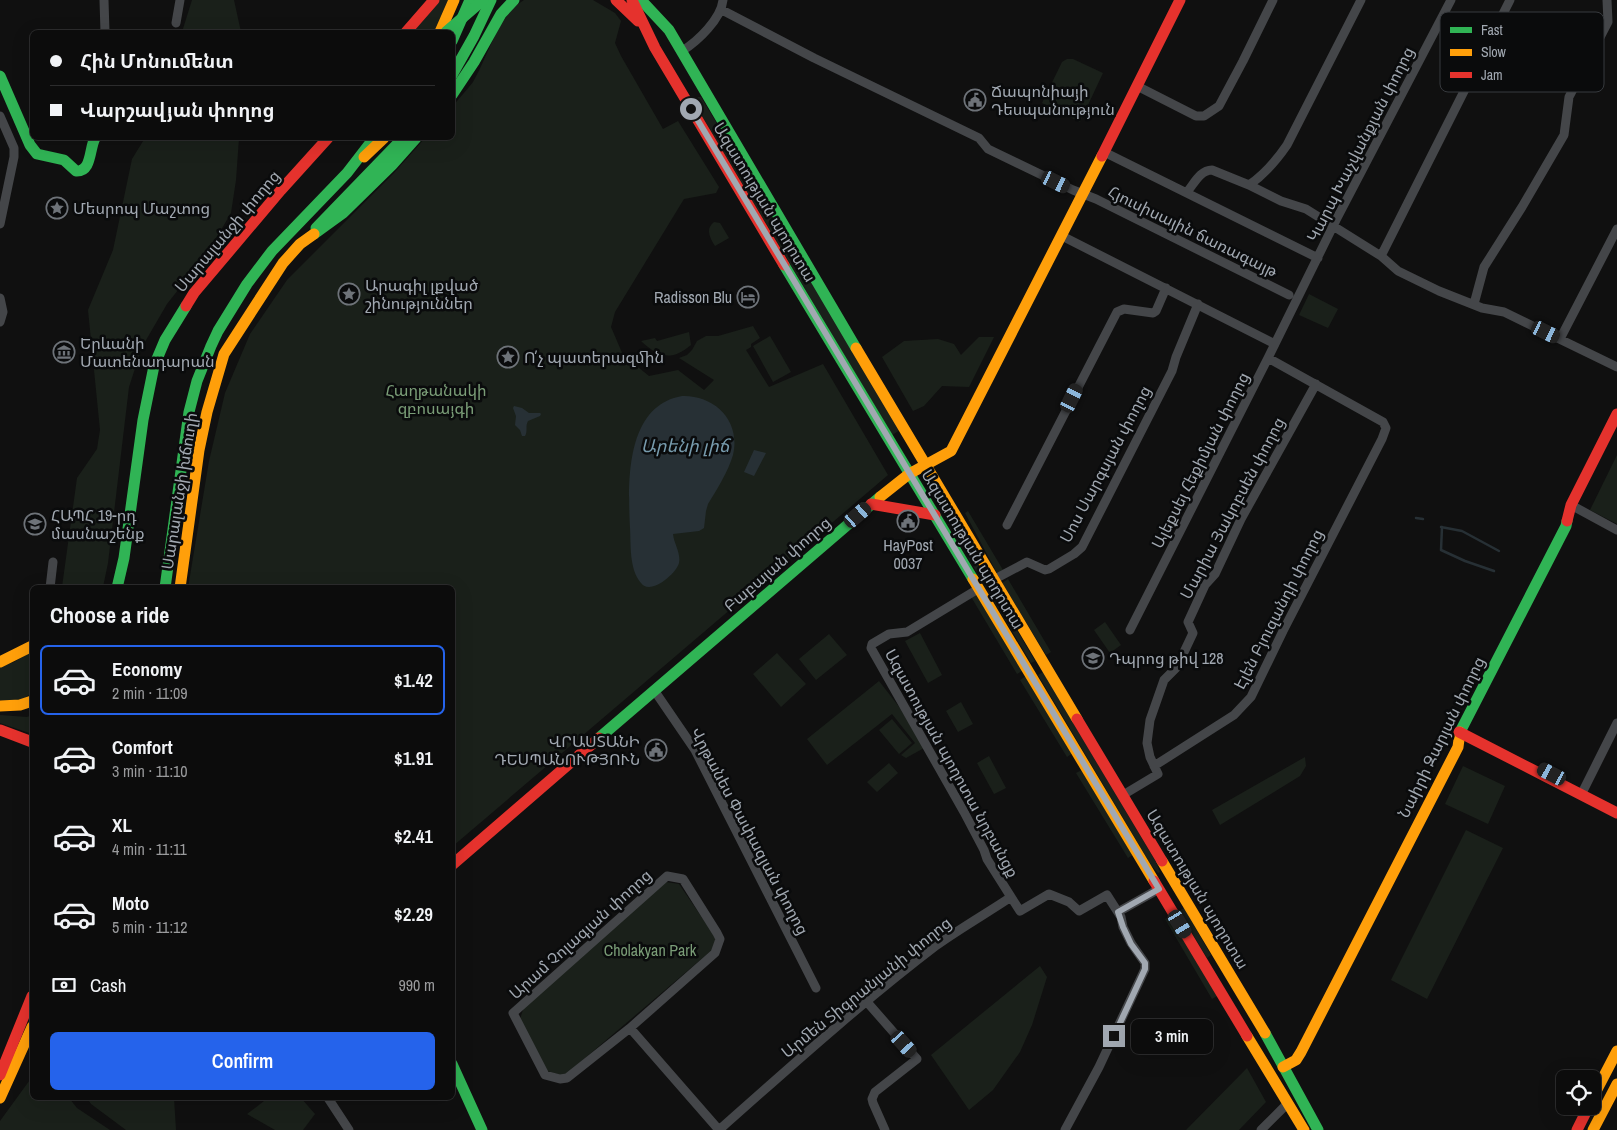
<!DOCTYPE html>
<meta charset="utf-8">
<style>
body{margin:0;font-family:"Archivo Narrow","Noto Sans Armenian",sans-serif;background:#1a1a1a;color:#f1f3f6;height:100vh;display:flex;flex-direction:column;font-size:19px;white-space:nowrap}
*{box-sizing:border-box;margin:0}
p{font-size:16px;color:#9a9b9d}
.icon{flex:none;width:28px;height:28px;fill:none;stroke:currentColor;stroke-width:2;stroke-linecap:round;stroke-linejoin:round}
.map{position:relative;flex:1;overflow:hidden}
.panel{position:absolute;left:30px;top:585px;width:425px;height:515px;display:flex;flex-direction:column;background:#0c0c0c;border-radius:8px;box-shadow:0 5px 20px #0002,0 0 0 1px #2c2c2d}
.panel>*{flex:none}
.guide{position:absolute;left:30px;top:30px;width:425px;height:110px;border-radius:8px;box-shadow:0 5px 20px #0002,0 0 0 1px #2c2c2d;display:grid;align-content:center;height:110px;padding:0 20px;background:#0c0c0c}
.controls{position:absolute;left:1556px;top:1070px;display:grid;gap:10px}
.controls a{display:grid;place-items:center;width:45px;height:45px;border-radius:8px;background:#0c0c0c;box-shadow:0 5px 20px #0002,0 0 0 1px #2c2c2d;font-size:25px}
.end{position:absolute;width:22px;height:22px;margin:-11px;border:6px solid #a1a8b1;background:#111;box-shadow:0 0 0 2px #111}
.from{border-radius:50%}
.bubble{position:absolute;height:35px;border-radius:8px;background:#0c0c0c;box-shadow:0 5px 20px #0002,0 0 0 1px #2c2c2d;font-size:16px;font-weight:600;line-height:35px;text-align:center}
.car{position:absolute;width:15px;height:30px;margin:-15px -8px;border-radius:6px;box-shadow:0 0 4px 1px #0007;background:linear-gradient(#222 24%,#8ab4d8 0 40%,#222 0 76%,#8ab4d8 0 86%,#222 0)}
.guide b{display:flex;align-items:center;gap:18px;height:48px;font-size:19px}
.guide b+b{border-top:1px solid #2c2c2d}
.guide i{width:12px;height:12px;background:#f1f3f6}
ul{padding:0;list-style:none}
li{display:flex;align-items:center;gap:15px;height:70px;margin:0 10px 8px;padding:0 10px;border:2px solid transparent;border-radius:8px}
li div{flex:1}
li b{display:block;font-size:19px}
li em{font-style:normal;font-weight:600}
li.active{border-color:#2563eb}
li>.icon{width:45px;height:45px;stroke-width:1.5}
h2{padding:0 20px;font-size:22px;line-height:60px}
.pay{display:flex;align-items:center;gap:12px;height:55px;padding:0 20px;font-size:19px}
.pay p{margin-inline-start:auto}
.button{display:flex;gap:10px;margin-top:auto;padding:10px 20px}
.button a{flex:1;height:58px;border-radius:8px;background:#2563eb;color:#fff;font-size:20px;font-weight:600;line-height:58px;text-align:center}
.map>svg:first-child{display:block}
.green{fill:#1a201a}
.water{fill:#273035}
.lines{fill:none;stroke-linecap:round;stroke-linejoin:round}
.stream{stroke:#273035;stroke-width:2.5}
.street{stroke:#444649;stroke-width:9}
.fast{stroke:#30b455;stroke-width:11}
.slow{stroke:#ff9f0a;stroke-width:11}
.jam{stroke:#e5322d;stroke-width:11}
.fast-bridge{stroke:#30b455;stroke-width:11}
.route{stroke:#a1a8b1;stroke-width:6}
.labels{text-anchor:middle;stroke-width:5;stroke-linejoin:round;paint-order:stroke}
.poi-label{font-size:16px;fill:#a1a8b1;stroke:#0a0b0c;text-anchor:start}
.street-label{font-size:16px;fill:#a1a8b1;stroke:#0a0b0c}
.park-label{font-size:16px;fill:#7a9d77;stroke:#0a0b0c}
.water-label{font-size:18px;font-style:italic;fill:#779bad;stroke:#0a0b0c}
.key{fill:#0a0b0c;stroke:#373a3e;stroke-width:1}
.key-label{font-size:14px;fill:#a1a8b1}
</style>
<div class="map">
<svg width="1617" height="1130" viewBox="0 0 1617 1130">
<rect width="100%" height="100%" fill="#101010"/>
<path class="green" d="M192,0H234L241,32H182Z
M438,0H448L434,32H410Z
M524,0H593L615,13L621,21L615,43L621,56L663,129L678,121L719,187L716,193L684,199L615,312L611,327L623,355L649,376L678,370L704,390L714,380L679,358L687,355L692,350L697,341L706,336H718L753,326L760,338L751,344V347L746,350L769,387L823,364L888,475L453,846L452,588H188L209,461L225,393L250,334L287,280L393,174L425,138H452L453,106C459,98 467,90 473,82C488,57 498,15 524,0Z
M1067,59H1073L1103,73L1080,122L1042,103L1062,62Z
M698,97H701L900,430L892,435L695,104L696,99Z
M145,138H239L236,180L231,213L208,252L167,304L142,347L129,387L108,563L103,587H62L77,478L97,449L100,430L88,310L113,250L132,159Z
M714,222L720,223L729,238L715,246C710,238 705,229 714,222Z
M1309,294L1338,309L1328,328L1299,315Z
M689,332L691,345C671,362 658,357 641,341L655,338L657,341Z
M770,336L791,372L773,382L753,346Z
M979,337H994L969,387L942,386L924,406L913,411L882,357L904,341L938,339L954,344L961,355Z
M1617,455V524L1590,510Z
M968,511L1003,570L997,573L965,513Z
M953,521L1035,661L1031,663L948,524Z
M1008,579L1051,652L1046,655L1002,583Z
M976,591L1024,670L1017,674L970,595Z
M1105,622L1121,645L1110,653L1094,630Z
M920,633L942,675L928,683L905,641Z
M829,634L847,655L816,680L799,659Z
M32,651V693L20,701L0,700V667L14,662Z
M777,653L806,684L781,707L753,674Z
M1043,672L1156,862L1160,872L1158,873L1151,865L1038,675Z
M1026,676L1073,753L1067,757L1020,680Z
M879,681L900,708L924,748L906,758L901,755L915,743L892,714L827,765L807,739Z
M961,702L973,724L958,732L946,711Z
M0,715L27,717L32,715V734L0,723Z
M892,719L912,743L899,754L879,730Z
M989,756L1006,788L994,794L977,763Z
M1305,757L1306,766L1300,776L1220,825L1212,810Z
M889,763L898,773L877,792L867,782Z
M1463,766L1505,786L1488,824L1445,804Z
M1084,769L1136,853L1128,858L1076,773Z
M1466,830L1503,848L1427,999L1391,980Z
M666,882L679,884L716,938L712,950L564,1076L547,1071L520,1019L524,1007Z
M1184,908L1211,955L1207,958L1179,911Z
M1172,915L1219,995L1212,999L1165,919Z
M1040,966L1047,977L1032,1025L1020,1052L993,1090L969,1110L931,1055Z
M1247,1068L1266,1102L1239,1130H1186Z
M32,1077V1098H69L77,1108L110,1130H0V1121Z
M87,1098H174L176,1130H126L91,1104Z
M268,1098H301L315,1114L303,1130H275L247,1114Z"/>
<path class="water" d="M682,396C715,395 741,421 733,455C728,472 717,489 708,504L706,511L704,528L699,531L673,534C674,544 681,553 679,563C676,574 650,596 641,583C629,569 631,545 630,528C628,483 625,406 682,396Z
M514,406L522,408L529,413H540L541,414L540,416L528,421C525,426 528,431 525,436H522L520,430L515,425L516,416L513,408Z
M754,450L766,453L754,476L744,472Z"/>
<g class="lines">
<path class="stream" d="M1416,518L1423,519
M1441,527L1462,531L1499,551
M1442,527L1441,550L1465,561L1494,571"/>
<path class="street" d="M104,0L105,32
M722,10L814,58L979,138L988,149L1073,190L1096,199L1289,295
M176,23L180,0
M682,51C698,41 721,19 723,0
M1137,86L1196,116H1204L1219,106L1243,61L1273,0
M0,116L14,148V157L0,224
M1104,152L1318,258
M1249,185C1265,174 1276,161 1287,145L1361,0
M1187,192C1194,184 1200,170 1212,170L1249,185L1281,201L1306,209L1381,256L1398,271L1439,291L1482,308L1504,312L1617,367
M1062,236L1275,344
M1381,256L1510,0
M0,298L3,312L0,322
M1474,304L1484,267L1522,207L1564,135L1569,97L1608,22L1607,0
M1560,339L1617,229
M1571,505L1617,530
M1007,525L1117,312L1124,309L1153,313L1156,311L1166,288
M993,580L1027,562L1045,570L1049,569L1074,554L1082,547L1172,371L1176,357L1198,304
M50,588L53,562
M978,589L907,632L889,634L872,644L871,648L964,812L984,850L987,859L1011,897
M1130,630L1268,358L1336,220L1451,0
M654,690L695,750L816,988
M1154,766L1234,715L1251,697L1283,631L1382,439L1386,428L1383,422L1268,358
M1123,795L1158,774L1150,757L1147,743L1150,720L1164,680L1177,667L1193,633L1188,622L1205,585L1215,574L1241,519L1316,384
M1581,795L1617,723
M667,876L683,879L717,933L720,939L715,953L630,1028L567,1078L560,1079L545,1075L513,1013Z
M1118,912L1159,889
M867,1002L917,1059L875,1092L872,1099L873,1103L885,1130
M630,1028L719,1130
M328,1098L349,1130
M719,1130C790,1067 861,1003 937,945C961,928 987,913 1011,897L1020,911L1049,894L1069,902L1079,911L1107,895L1121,917L1123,927L1131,943L1145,963V969L1099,1067L1065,1130
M1261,1130L1288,1103"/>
<path class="fast" d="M641,0L669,30L856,348
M452,41L470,0
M452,75L474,36L491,0
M0,76L30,145L37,154L64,160L76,171C92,172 89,149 95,138
M452,95L474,62L501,14L514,0
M316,228L403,138
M314,234L343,213L392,165L416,138
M784,265L973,579
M117,588L124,558L143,420L154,366L165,340L186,306
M165,588L189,412L197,381L211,346L218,331L247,284L272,251L347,173L374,138
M1460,732L1566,526L1567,521
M599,738L880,497
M1265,1033L1318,1130
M452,1064L482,1130"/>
<path class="slow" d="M440,32L454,0
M364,157L384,138
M856,348L1077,719
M880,497L909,474L951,451L1102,156
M973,579L1154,881
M180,588L199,450L207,412L224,354L283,263L300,244L314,234
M0,662L32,646
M0,706L20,705L32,701
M1162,861L1265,1033
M1247,1036L1304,1130
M1283,1067L1296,1060L1301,1052L1458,747L1460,732
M0,1098L32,1027
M1592,1099L1617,1051
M1593,1130L1617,1084"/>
<path class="jam" d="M616,0L638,21
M632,0L655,48L784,265
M406,32L434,0
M1102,156L1180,0
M186,306L194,293L281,190L328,138
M871,504L935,515
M1567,521L1571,505L1617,414
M1077,719L1162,861
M0,730L32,742
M1459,732L1617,813
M452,865L599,738
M1154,881L1247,1036
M0,1075L32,996
M1577,1130L1589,1106"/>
<path class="fast-bridge" d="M446,32L483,0"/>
</g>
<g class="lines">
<path class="route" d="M691,109L1159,889L1118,912L1123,927L1131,944L1145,963V969L1114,1036"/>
</g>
<defs>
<g id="civic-ring" transform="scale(1.125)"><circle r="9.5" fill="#0a0b0c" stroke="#6e7379" stroke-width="1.5"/><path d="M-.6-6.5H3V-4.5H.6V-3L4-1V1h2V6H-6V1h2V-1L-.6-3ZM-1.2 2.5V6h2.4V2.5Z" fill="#6e7379"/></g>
<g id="sight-ring" transform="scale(1.125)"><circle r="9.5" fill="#0a0b0c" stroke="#6e7379" stroke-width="1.5"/><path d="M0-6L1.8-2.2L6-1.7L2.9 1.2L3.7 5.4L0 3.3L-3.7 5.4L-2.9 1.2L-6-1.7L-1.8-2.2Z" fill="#6e7379"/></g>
<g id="hotel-ring" transform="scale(1.125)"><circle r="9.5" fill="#0a0b0c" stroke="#6e7379" stroke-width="1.5"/><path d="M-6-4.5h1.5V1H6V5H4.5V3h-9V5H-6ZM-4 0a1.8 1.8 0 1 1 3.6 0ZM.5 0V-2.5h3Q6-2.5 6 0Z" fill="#6e7379"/></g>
<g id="museum-ring" transform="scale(1.125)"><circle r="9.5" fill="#0a0b0c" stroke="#6e7379" stroke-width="1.5"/><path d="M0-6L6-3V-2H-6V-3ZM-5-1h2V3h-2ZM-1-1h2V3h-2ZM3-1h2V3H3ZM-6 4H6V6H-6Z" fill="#6e7379"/></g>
<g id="university-ring" transform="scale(1.125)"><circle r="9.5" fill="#0a0b0c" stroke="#6e7379" stroke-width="1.5"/><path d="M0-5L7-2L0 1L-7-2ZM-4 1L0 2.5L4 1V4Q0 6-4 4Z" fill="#6e7379"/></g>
<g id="school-ring" transform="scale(1.125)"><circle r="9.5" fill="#0a0b0c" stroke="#6e7379" stroke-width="1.5"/><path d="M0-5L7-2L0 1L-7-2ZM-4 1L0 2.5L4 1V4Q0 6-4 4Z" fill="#6e7379"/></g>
</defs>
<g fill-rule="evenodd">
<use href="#civic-ring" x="975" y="100"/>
<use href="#sight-ring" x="57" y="208"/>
<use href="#sight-ring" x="349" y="294"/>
<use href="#hotel-ring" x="748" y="297"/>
<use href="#museum-ring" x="64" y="352"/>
<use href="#sight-ring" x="508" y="357"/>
<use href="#civic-ring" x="908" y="521"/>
<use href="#university-ring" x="35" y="524"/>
<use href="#school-ring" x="1093" y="658"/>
<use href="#civic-ring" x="656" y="750"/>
</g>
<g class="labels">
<g class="poi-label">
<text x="991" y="97">Ճապոնիայի<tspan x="991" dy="18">Դեսպանություն</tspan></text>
<text x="73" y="214">Մեսրոպ Մաշտոց</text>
<text x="365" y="291">Արագիլ լքված<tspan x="365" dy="18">շինություններ</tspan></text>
<text x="732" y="303" text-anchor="end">Radisson Blu</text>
<text x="80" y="349">Երևանի<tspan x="80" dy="18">Մատենադարան</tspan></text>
<text x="524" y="363">Ո՛չ պատերազմին</text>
<text x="51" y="521">ՀԱՊՀ 19-րդ<tspan x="51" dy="18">մասնաշենք</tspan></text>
<text x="908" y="551" text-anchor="middle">HayPost<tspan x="908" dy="18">0037</tspan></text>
<text x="1109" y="664">Դպրոց թիվ 128</text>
<text x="640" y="747" text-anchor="end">ՎՐԱՍՏԱՆԻ<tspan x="640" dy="18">ԴԵՍՊԱՆՈՒԹՅՈՒՆ</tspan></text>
</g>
<g class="street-label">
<text transform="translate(1360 144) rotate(-63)" y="6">Կարպ Խաչվանքյան փողոց</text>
<text transform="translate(765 202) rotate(59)" y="6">Ազատության պողոտա</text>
<text transform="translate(227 231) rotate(-50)" y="6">Սարալանջի փողոց</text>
<text transform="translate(1193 231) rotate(26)" y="6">Հյուսիսային ճառագայթ</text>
<text transform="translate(1200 460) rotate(-63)" y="6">Ալեքսեյ Հեքիմյան փողոց</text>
<text transform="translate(1105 464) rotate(-62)" y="6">Սոս Սարգսյան փողոց</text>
<text transform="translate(179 491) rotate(-81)" y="6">Սարալանջի խճուղի</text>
<text transform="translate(1232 508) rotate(-62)" y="6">Մարիա Յակոբսեն փողոց</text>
<text transform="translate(973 549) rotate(59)" y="6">Ազատության պողոտա</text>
<text transform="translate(777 564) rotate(-41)" y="6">Բաբայան փողոց</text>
<text transform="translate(1278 609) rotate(-63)" y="6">Էլեն Բյուզանդի փողոց</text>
<text transform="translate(1441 737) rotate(-64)" y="6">Նաիրի Զարյան փողոց</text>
<text transform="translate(952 763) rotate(61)" y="6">Ազատության պողոտա նրբանցք</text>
<text transform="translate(750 831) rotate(62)" y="6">Վրթանես Փափազյան փողոց</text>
<text transform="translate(1198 889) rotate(59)" y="6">Ազատության պողոտա</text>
<text transform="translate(580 934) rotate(-42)" y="6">Արամ Չոլագյան փողոց</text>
<text transform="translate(866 987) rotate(-39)" y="6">Արմեն Տիգրանյանի փողոց</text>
</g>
<g class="park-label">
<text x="436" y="396">Հաղթանակի<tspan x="436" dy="18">զբոսայգի</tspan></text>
<text x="650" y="956">Cholakyan Park</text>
</g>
<g class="water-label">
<text x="685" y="452">Արենի լիճ</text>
</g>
</g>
<rect x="1440" y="12" width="164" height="80" rx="8" class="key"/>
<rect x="1450" y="27" width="22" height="6" fill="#30b455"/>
<rect x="1450" y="49" width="22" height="7" fill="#ff9f0a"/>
<rect x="1450" y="72" width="22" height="6" fill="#e5322d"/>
<g class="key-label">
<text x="1481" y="35">Fast</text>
<text x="1481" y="57">Slow</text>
<text x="1481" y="80">Jam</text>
</g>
</svg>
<div class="controls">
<a><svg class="icon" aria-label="locate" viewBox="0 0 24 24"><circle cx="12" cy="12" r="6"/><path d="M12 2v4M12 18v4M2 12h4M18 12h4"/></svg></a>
</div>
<i class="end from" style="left:691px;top:109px"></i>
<i class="end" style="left:1114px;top:1036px"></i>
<div class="bubble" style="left:1131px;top:1019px;width:82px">3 min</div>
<i class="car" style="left:1056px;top:182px;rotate:116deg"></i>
<i class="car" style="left:1546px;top:332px;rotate:116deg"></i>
<i class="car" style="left:1072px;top:398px;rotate:26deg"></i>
<i class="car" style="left:858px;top:515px;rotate:49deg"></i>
<i class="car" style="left:1552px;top:774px;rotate:298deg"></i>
<i class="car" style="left:1180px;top:924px;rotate:149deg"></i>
<i class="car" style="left:904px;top:1044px;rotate:138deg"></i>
<div class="guide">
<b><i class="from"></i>Հին Մոնումենտ</b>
<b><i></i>Վարշավյան փողոց</b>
</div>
<section class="panel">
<h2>Choose a ride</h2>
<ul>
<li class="active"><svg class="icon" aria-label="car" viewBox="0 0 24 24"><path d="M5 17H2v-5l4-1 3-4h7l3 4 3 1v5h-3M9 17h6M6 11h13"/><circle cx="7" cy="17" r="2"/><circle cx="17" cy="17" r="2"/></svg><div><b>Economy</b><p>2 min · 11:09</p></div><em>$1.42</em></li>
<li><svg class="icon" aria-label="car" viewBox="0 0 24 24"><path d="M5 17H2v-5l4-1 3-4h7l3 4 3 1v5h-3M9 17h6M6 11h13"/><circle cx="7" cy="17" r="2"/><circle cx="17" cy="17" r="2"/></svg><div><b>Comfort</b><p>3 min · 11:10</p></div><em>$1.91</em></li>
<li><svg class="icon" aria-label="car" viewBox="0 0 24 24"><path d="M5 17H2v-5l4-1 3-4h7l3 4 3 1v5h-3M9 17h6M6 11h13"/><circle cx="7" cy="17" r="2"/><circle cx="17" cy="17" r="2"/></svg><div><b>XL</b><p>4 min · 11:11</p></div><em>$2.41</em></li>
<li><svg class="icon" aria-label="car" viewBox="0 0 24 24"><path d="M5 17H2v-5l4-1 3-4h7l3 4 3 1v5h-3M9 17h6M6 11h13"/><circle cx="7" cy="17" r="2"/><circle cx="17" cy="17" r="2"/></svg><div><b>Moto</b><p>5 min · 11:12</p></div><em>$2.29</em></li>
</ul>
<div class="pay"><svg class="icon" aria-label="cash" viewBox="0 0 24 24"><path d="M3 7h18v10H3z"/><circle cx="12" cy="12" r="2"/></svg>Cash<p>990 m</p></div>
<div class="button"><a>Confirm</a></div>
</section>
</div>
